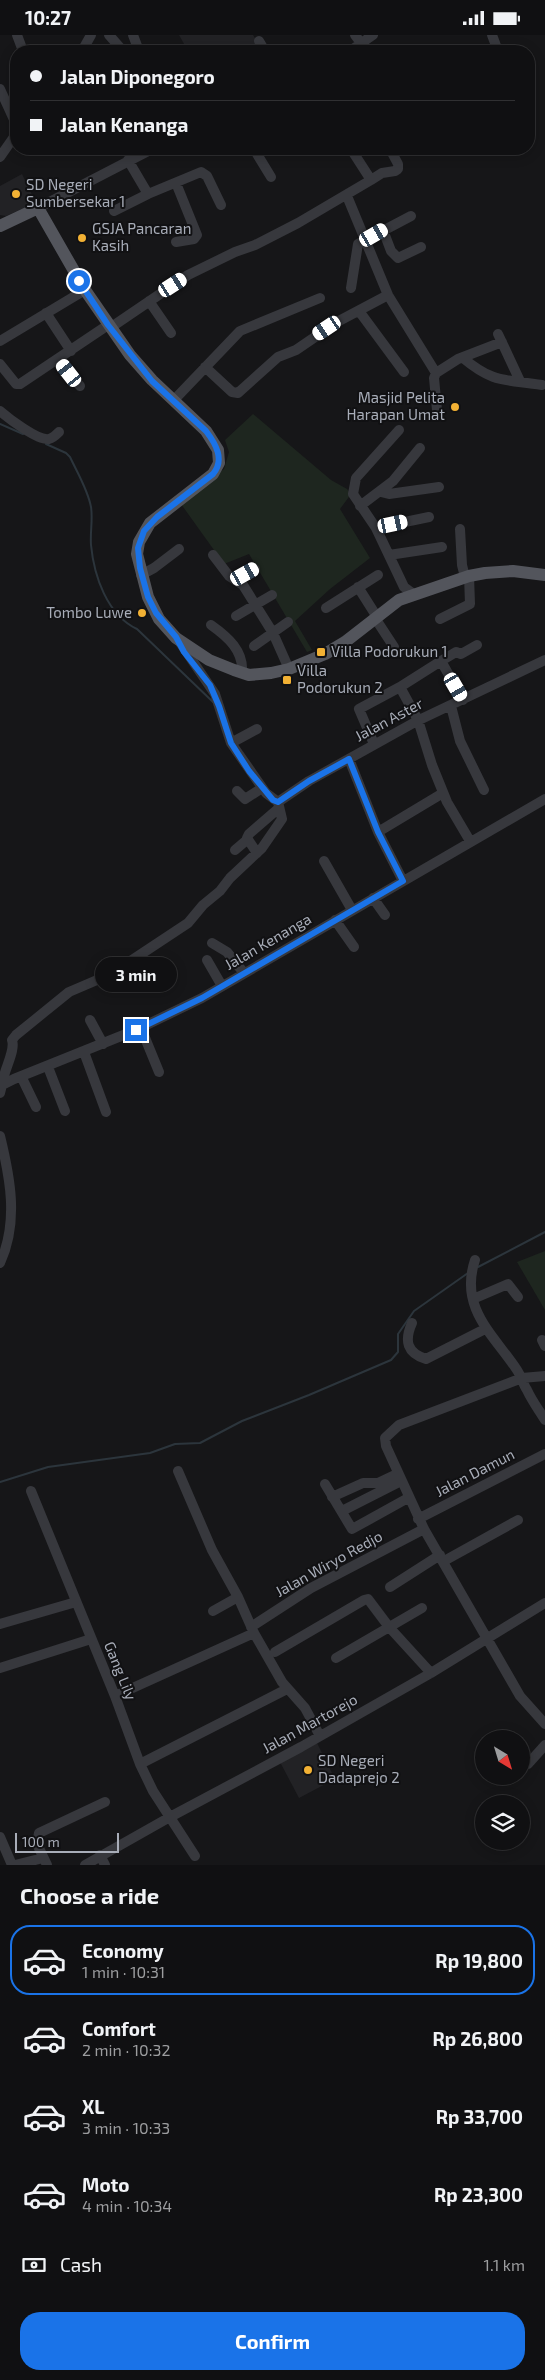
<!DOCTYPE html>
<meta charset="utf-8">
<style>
body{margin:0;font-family:"Exo 2",sans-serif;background:#19191b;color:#f1f3f6;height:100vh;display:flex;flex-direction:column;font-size:19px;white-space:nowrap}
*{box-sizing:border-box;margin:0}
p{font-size:16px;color:#9c9d9f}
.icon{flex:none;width:28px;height:28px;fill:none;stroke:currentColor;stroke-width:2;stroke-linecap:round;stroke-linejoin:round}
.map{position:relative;height:1830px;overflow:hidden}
.details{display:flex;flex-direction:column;background:#101012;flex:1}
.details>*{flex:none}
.hud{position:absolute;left:10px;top:10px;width:525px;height:110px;border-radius:20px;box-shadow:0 2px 12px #0003,0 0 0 1px #303032;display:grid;align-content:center;height:110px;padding:0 20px;background:#101012}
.needle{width:32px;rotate:142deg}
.buttons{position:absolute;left:475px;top:1695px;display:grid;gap:10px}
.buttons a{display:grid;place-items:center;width:55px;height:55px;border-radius:50%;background:#101012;box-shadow:0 2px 12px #0003,0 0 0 1px #303032;font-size:25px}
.scale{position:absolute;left:15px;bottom:12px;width:104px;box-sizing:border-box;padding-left:5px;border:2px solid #a8adb8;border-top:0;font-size:14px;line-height:18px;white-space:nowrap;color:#a8adb8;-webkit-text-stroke:4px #111113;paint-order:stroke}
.end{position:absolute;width:22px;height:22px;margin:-11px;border:6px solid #1a73e8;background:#fff;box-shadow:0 0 0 2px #fff}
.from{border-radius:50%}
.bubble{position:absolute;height:35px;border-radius:18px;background:#101012;box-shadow:0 2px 12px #0003,0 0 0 1px #303032;font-size:16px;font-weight:700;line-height:35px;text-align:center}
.car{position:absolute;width:15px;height:30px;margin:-15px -8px;border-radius:6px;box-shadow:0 0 4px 1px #0007;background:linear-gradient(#fff 24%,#345 0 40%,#fff 0 76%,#345 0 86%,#fff 0)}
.hud b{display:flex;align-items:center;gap:18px;height:48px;font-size:19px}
.hud b+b{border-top:1px solid #303032}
.hud i{width:12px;height:12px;background:#f1f3f6}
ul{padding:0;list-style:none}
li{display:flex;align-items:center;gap:15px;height:70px;margin:0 10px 8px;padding:0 10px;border:2px solid transparent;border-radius:20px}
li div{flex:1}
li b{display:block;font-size:19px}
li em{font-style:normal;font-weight:700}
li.on{border-color:#1a73e8}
li>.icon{width:45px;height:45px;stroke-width:1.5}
h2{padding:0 20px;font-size:22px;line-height:60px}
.pay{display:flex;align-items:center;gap:12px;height:55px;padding:0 20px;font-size:19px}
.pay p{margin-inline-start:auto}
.action{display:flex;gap:10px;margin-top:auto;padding:10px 20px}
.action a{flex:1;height:58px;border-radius:20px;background:#1a73e8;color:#fff;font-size:20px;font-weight:700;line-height:58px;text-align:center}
.status{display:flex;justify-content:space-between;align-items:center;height:35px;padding:0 25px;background:#101012;direction:ltr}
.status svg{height:14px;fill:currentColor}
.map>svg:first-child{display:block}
.built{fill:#222225}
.green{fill:#1e261f}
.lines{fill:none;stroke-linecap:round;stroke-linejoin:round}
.stream{stroke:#2c353c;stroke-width:2}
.minor{stroke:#37383d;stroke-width:10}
.major{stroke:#53555c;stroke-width:12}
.route{stroke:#1a73e8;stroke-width:6}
.poi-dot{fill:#f2b134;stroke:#111113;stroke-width:2}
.labels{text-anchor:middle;stroke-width:4;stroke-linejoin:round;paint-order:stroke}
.poi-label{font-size:15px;fill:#a8adb8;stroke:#111113;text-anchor:start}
.street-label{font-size:15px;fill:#a8adb8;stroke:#111113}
</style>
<div class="status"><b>10:27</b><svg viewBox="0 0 49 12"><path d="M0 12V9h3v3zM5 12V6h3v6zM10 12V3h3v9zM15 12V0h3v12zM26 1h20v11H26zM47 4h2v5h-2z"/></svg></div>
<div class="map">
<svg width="545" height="1830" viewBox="0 0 545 1830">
<rect width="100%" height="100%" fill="#161618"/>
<path class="built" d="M179,0H253L260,11L252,16H188Z
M22,139L36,168L6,181L0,180V151Z
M317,1708L335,1744L299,1763L280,1727Z"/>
<path class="green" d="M253,379L331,445L347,454L351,459L340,474L370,523L330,554L295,586L312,615L307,617L249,519L224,529L181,469L224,434L229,417L225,405Z
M545,1216V1275L517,1227Z"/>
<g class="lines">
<path class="stream" d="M0,389L23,399
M46,409L66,418L70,422C77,437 88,455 91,472C93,484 90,497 91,510C94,541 107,580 137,594L213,667
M478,1232L545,1197
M0,1447L48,1432L150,1418L175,1409L200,1408L242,1386L309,1360L391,1325L398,1317V1299L414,1276L468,1238"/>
<path class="minor" d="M17,0L23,16
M109,0L123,16
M133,0L139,16
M355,0L361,8
M492,0L498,16
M259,6L265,16
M82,16L91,0
M350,16L373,0
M0,54L16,89
M254,114L271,142
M0,122L16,99
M128,125L148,159L201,137L207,141L221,170
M371,145L382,138L395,136L398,134V129L390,114
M176,148L197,200L194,204L176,207
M347,161L388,260L436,338L434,343L437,375
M38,173L152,114
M114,176L148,159
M383,195L391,216L398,223L421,212
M351,253L358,209L411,181
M149,266L171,298
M359,276L404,337
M46,278L71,316
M110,293L188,240L235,217L255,210L298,188L371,145L351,114
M498,299L520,346
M0,306L85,255
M463,323C494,349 505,344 542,350
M58,324L80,351
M0,329L16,349H20L108,290
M205,332L232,357L238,358L278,322L296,315L337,287L388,260
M436,338L458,324L502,307
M174,365L240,296L320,263
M0,376C8,383 38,406 49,404C53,403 56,400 59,397
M399,395L356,443L353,459L376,493L404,552L415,560
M381,457L389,459L439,452
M360,471L393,446L420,413
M376,493L429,482
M460,494L462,530L465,542
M213,520L229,541L243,550L273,598L289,634
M389,520L442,512
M141,540L154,533L179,514
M236,545L255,534
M358,552L377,582
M326,573L378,540
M236,581L272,560
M375,583L394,612
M440,584L470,569L469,541
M211,590C228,602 244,616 242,638
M177,603L215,659L231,708L266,758L278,767
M254,611L288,587
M441,626L456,617L461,619L477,610
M463,665L441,626L400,652L418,685L432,730L447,767L470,806
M451,671L460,706L484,755
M231,708L257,694
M374,709L359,674L400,652
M349,724L378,797L403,846
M237,756L245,764L262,753
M278,767L309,746L417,686L545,625
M378,797L443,758
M235,815L248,804
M257,818L247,803L249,799L279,773
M324,826L352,875
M373,863L385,880
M335,885L354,912
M212,908L227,917L244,938
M207,925L222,951
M90,985L103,1009
M141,993L159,1037
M84,1017L106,1077
M48,1032L65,1076
M21,1041L36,1072
M2,1050C3,1036 16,1016 12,1005L16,1000L69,957L111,939L188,888L203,870L220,856L230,843L262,813L282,784L278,767
M0,1058L2,1050L14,1044L136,995L202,963L545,764
M0,1101C10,1142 19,1187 0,1228
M475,1225C459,1273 493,1299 517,1335C521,1341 523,1349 527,1355C532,1366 539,1375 545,1385
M473,1264L508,1249L518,1262
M412,1288C404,1306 407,1318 426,1324L485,1294
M542,1305L545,1311
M545,1341L522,1343L399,1390L385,1403L386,1411L424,1494L520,1661L545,1689
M178,1436L212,1515L238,1562L254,1598L282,1647L305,1673L320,1701
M325,1449L352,1494L408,1463
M31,1456L115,1661L140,1729L153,1756L195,1821
M332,1462L363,1448H378L397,1439
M342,1476L401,1446
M418,1484L545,1419
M444,1526L518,1485
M390,1552L440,1520
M213,1576L238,1562
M0,1589L76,1567
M251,1592L311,1553L424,1494
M275,1617L364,1565L368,1564L389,1592L431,1638
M336,1623L422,1573
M0,1633L91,1604
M115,1661L254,1598
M140,1729L287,1654
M528,1729L545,1710
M0,1802L12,1830
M100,1820L105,1830
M15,1830L43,1823
M47,1830L37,1809L39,1798L105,1767
M85,1830L170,1782L301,1712L431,1638L545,1568"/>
<path class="major" d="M0,191L38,173L85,255L130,320L152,345L206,396L218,415L219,428L213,439L150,488L139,507L137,519L148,562L159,584L176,603L209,625L234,635L249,640L271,638L289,634L325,619L345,607L399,565L469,541L485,538L513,536L545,540"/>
</g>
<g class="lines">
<path class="route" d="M79,246L108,290L152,346L206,396C216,409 225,425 213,439L157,482L144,496L138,513L140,533L148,562L156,578L176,602L184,617L210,650L219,671L231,708L249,736L273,765L278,767L309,746L349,724L378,797L403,846L202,963L136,995"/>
</g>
<g class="poi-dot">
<circle cx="16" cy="159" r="5"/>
<circle cx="82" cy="203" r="5"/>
<circle cx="455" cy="372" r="5"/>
<circle cx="142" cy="578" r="5"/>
<rect x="316" y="612" width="10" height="10" rx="2.5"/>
<rect x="282" y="640" width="10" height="10" rx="2.5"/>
<circle cx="308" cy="1735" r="5"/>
</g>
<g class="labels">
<g class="poi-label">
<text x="26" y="155">SD Negeri<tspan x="26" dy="17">Sumbersekar 1</tspan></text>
<text x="92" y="199">GSJA Pancaran<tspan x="92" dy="17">Kasih</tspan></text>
<text x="445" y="368" text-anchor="end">Masjid Pelita<tspan x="445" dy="17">Harapan Umat</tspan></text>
<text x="132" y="583" text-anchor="end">Tombo Luwe</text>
<text x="331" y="622">Villa Podorukun 1</text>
<text x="297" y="641">Villa<tspan x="297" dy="17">Podorukun 2</tspan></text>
<text x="318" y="1731">SD Negeri<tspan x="318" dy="17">Dadaprejo 2</tspan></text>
</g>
<g class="street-label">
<text transform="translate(389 685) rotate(-28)" y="5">Jalan Aster</text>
<text transform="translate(268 907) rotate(-30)" y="5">Jalan Kenanga</text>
<text transform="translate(475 1438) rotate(-27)" y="5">Jalan Damun</text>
<text transform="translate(329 1529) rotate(-29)" y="5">Jalan Wiryo Redjo</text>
<text transform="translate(120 1636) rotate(68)" y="5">Gang Lily</text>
<text transform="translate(310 1689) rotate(-29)" y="5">Jalan Martorejo</text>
</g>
</g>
</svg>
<div class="buttons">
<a><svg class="needle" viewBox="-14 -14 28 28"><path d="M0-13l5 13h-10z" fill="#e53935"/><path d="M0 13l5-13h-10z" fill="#9c9d9f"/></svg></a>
<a><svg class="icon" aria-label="layers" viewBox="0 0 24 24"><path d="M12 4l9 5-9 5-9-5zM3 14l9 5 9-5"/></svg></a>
</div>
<div class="scale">100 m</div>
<i class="end from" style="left:79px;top:246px"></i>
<i class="end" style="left:136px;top:995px"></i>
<div class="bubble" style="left:95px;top:922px;width:82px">3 min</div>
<i class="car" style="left:374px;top:200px;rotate:60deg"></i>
<i class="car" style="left:173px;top:250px;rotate:57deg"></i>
<i class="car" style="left:327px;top:293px;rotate:236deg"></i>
<i class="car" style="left:69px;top:338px;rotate:322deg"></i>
<i class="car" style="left:393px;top:489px;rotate:78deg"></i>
<i class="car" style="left:245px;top:539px;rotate:61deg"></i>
<i class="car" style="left:456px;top:652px;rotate:150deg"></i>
<div class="hud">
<b><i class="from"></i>Jalan Diponegoro</b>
<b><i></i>Jalan Kenanga</b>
</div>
</div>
<section class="details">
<h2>Choose a ride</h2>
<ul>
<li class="on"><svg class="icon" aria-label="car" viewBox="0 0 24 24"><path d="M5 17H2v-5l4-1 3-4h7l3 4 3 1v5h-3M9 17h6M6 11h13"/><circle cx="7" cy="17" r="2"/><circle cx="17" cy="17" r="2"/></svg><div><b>Economy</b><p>1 min · 10:31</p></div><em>Rp 19,800</em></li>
<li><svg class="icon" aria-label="car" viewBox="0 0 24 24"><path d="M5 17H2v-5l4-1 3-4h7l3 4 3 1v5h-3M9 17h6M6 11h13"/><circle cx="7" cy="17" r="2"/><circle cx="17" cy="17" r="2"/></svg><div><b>Comfort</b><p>2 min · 10:32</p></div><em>Rp 26,800</em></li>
<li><svg class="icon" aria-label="car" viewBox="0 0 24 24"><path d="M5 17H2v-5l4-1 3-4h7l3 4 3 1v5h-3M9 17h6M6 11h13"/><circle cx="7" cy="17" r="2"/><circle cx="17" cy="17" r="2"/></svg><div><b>XL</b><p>3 min · 10:33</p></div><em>Rp 33,700</em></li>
<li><svg class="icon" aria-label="car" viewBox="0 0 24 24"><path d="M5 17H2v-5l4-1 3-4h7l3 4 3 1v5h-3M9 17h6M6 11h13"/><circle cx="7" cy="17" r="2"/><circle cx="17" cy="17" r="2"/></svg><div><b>Moto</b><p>4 min · 10:34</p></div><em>Rp 23,300</em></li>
</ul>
<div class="pay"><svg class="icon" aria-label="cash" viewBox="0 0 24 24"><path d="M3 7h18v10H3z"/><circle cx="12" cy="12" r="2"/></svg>Cash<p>1.1 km</p></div>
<div class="action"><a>Confirm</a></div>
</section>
